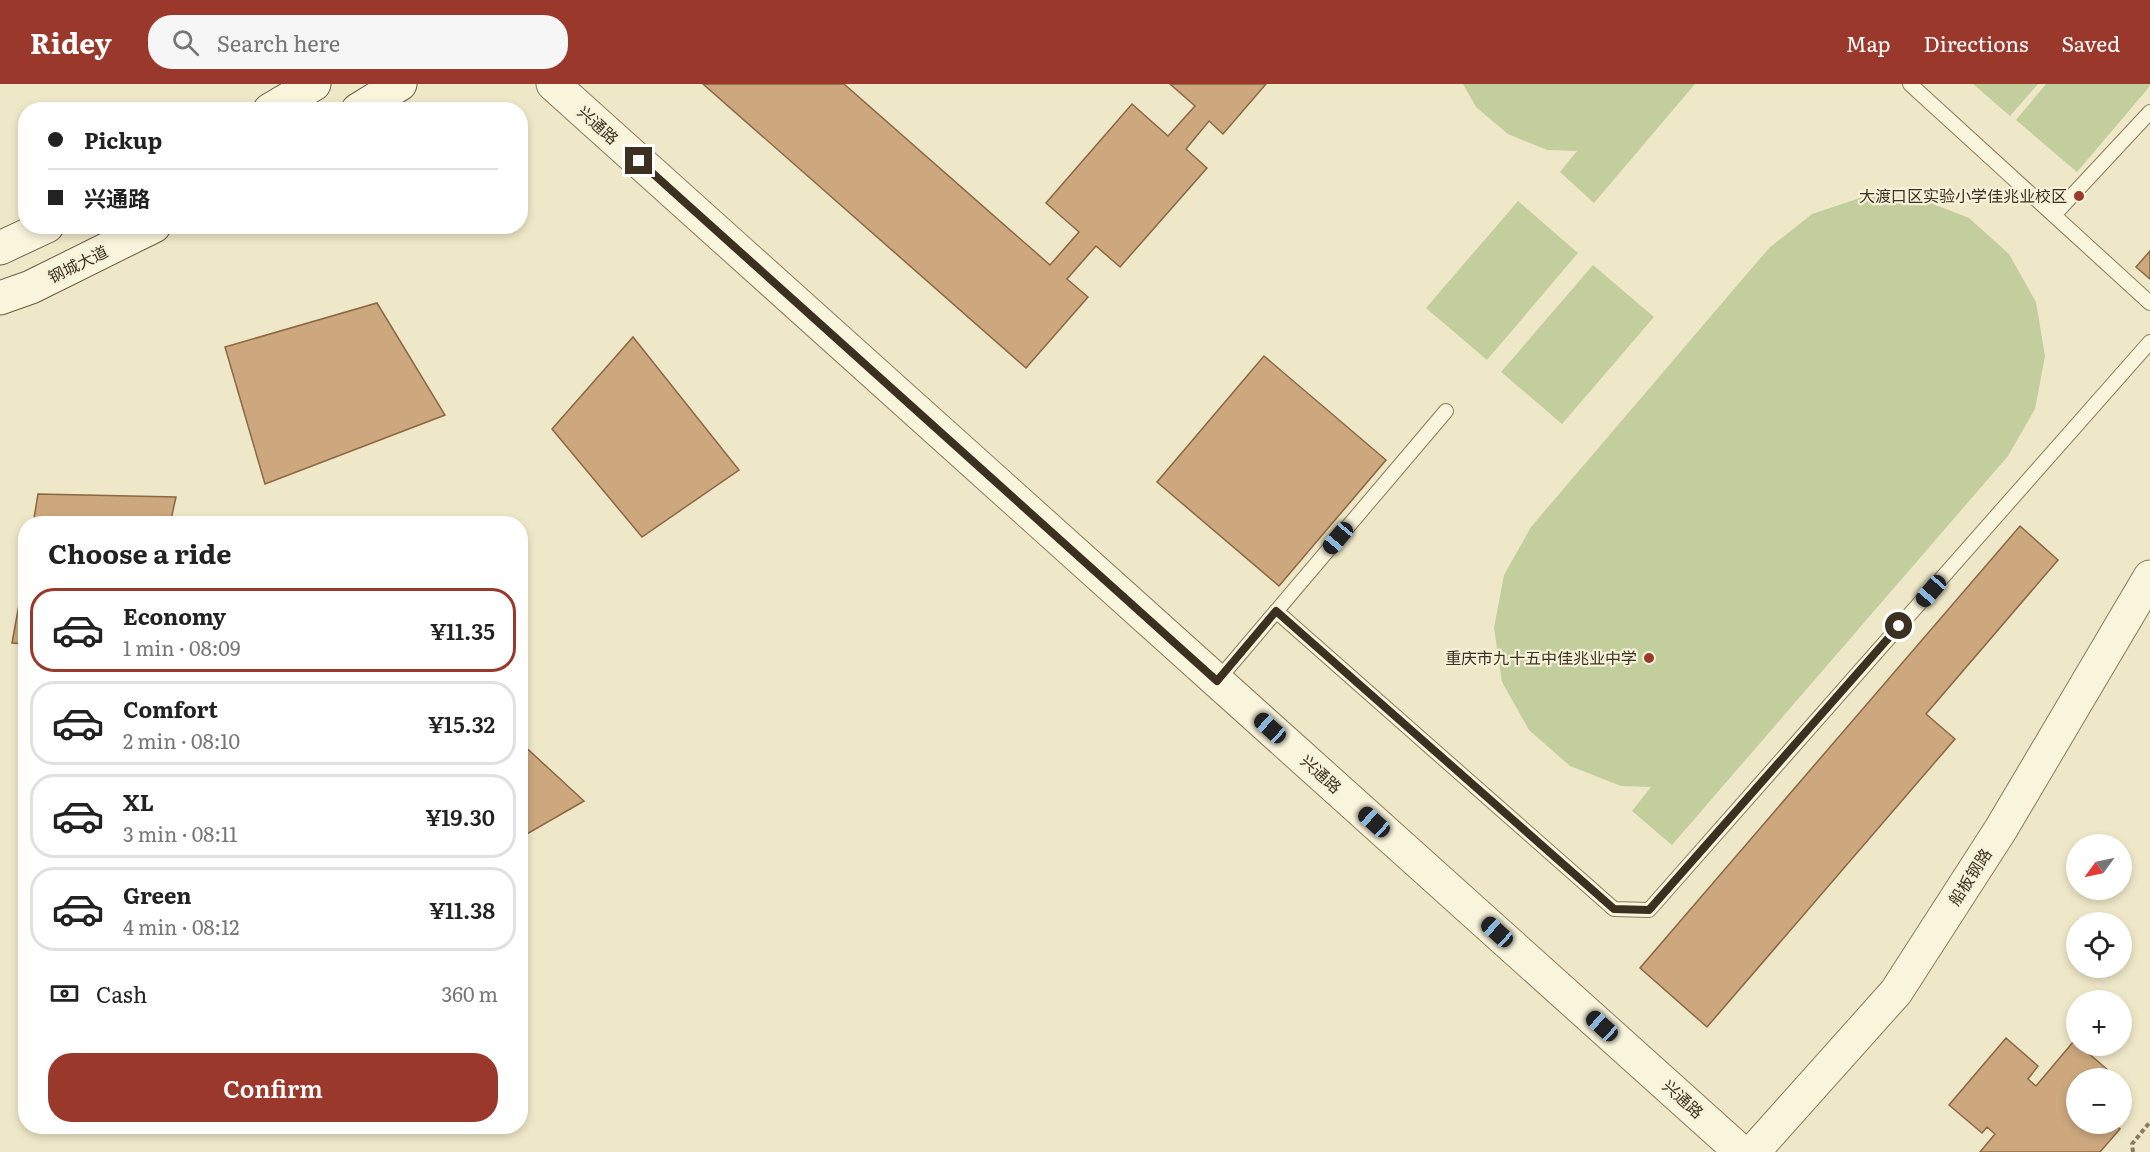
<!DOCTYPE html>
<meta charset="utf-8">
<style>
body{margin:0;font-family:Literata,"Noto Sans SC",serif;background:#f6f6f6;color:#222;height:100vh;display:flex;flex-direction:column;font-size:22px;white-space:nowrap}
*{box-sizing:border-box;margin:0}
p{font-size:20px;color:#767676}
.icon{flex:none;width:33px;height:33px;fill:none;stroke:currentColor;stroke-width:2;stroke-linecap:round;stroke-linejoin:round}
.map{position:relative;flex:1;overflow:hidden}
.drawer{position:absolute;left:18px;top:432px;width:510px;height:618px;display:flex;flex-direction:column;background:#fff;border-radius:24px;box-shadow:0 3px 9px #0003}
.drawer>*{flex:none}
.top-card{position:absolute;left:18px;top:18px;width:510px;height:132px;border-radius:24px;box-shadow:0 3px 9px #0003;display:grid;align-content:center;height:132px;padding:0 30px;background:#fff}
.needle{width:39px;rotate:237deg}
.buttons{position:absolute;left:2066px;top:750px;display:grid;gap:12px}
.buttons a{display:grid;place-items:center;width:66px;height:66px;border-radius:50%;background:#fff;box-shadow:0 3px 9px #0003;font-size:30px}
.end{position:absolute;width:27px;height:27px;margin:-14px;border:8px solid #3c3120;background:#fff;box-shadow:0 0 0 3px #fff}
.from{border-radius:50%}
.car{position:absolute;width:18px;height:36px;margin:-18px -9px;border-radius:8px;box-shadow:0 0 4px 2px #0007;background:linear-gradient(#222 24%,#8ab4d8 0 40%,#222 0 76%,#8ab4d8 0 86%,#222 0)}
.top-card b{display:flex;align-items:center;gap:21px;height:57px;font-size:22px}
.top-card b+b{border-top:2px solid #e0e0e0}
.top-card i{width:15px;height:15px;background:#222}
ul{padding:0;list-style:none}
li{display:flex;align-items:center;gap:18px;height:84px;margin:0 12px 9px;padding:0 18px;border:3px solid #e0e0e0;border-radius:24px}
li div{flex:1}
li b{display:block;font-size:22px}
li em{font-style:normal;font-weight:600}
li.on{border-color:#9b382c}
li>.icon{width:54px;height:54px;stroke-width:1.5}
h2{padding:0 30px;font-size:27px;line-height:72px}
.pay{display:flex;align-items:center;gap:15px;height:66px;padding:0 30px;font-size:22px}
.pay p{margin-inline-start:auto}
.button{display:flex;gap:12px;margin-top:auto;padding:12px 30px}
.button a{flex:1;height:69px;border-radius:24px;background:#9b382c;color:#fff;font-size:24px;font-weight:600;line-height:69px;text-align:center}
header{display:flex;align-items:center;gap:36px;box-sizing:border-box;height:84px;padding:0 30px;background:#9b382c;color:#fff}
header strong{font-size:28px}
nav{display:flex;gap:33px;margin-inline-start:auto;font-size:21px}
.search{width:420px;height:54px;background:#f6f6f6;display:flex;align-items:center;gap:15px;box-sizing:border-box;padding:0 21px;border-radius:24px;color:#767676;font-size:22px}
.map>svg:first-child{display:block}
.green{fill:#c2ce9c}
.building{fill:#cda87e;stroke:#8b6742;stroke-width:1.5}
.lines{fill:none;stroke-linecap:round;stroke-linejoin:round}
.service-casing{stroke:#8b7b5d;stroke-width:16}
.tertiary-casing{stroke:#8b7b5d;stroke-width:35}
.secondary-casing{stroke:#6d5c40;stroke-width:35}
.path{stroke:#8b7b5d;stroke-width:4;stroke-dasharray:4.5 3;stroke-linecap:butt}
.service{stroke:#f9f4dc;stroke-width:14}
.tertiary{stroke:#f9f4dc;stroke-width:33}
.secondary{stroke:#f9f4dc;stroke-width:33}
.route{stroke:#3c3120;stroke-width:8}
.poi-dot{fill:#9b382c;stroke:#f6f1d8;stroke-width:2}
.labels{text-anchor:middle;stroke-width:4.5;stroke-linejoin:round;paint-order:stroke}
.street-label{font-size:16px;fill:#3c3120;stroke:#f6f1d8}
.poi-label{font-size:16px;fill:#3c3120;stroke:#f6f1d8;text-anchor:end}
</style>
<header>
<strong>Ridey</strong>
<div class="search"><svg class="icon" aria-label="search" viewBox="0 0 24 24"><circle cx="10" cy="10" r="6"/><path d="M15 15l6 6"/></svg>Search here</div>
<nav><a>Map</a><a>Directions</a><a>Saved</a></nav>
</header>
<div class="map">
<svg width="2150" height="1068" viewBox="0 0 2150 1068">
<rect width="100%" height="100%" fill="#efe8c8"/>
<path class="green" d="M1463,0H1695L1594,119L1560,88L1577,67L1547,66L1508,50L1476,23Z
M1973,0H2038L2010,32Z
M2046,0H2150V2L2077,88L2016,36Z
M1863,113L1918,114L1969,134L2009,170L2036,218L2045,272L2035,325L2008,372L1672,761L1632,727L1651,703L1621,702L1570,682L1529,646L1502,598L1494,544L1504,491L1531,443L1769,164L1812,130Z
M1518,117L1578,169L1487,276L1426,224Z
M1593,181L1654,233L1562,340L1501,288Z"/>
<path class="building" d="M703,0H844L1050,181L1079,148L1046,119L1132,20L1168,52L1195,22L1170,0H1266L1223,50L1209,37L1186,65L1207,84L1120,183L1096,162L1067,195L1088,213L1026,284Z
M2150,167V195L2136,183Z
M377,219L445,331L265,400L225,263Z
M633,253L739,386L642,453L552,345Z
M1264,272L1386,376L1279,502L1157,398Z
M38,410L176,413L170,440H33Z
M2020,442L2058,476L1926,630L1955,655L1707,943L1640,884Z
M26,482V560L12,559Z
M520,658L584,717L520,754Z
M2006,954L2038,982L2028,995L2036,1002L2074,957L2076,962H2080L2109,987L2103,994H2076V1026L2071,1031L2076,1036V1040L2083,1042L2086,1040H2113L2120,1045L2100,1068H1980L1995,1050L1987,1043L1982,1049L1949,1021Z"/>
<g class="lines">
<g class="service-casing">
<path id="service" d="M1910,0L2150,219
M2054,131L2150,28
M1276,527L1614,825L1649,826L2150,258
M1217,597L1446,327"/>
</g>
<g class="tertiary-casing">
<path id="tertiary" d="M553,0L1741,1068
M1753,1068L1896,908L2001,745L2150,493"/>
</g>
<g class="secondary-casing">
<path id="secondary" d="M270,26L314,0
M358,26L400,0
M0,164L47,142
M0,214L31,203L154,142"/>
</g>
<path class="path" d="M2133,1068L2132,1060L2150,1038"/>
<use href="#service" class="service"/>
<use href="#tertiary" class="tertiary"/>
<use href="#secondary" class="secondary"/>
</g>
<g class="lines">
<path class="route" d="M639,77L1217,597L1276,527L1614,825L1649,826L1899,542"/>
</g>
<g class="poi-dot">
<circle cx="2079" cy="112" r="6"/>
<circle cx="1649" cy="574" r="6"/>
</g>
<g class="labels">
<g class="street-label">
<text transform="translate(598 41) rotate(42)" y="6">兴通路</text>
<text transform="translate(78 180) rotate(-26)" y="6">钢城大道</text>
<text transform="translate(1321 690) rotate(42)" y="6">兴通路</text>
<text transform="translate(1970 793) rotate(-57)" y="6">船板钢路</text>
<text transform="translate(1683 1015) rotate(42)" y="6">兴通路</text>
</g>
<g class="poi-label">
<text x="2067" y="118">大渡口区实验小学佳兆业校区</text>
<text x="1637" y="580">重庆市九十五中佳兆业中学</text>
</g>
</g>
</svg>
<div class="buttons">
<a><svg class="needle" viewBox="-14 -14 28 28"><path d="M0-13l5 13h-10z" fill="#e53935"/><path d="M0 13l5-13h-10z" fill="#767676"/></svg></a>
<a><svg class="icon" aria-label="locate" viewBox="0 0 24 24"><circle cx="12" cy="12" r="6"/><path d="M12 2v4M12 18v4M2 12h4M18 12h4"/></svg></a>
<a>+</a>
<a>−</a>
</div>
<i class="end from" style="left:1899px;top:542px"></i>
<i class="end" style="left:639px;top:77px"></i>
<i class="car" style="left:1338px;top:454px;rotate:220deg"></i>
<i class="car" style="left:1931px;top:507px;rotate:221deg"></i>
<i class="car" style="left:1270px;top:644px;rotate:312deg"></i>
<i class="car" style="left:1374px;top:738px;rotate:312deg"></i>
<i class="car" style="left:1497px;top:848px;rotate:312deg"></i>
<i class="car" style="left:1602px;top:942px;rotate:312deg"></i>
<div class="top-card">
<b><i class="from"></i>Pickup</b>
<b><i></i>兴通路</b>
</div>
<section class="drawer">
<h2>Choose a ride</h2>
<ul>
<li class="on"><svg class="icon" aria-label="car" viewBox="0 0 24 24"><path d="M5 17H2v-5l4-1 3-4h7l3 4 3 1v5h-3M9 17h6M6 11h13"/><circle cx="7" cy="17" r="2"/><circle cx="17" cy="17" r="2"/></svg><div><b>Economy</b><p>1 min · 08:09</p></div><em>¥11.35</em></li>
<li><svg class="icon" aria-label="car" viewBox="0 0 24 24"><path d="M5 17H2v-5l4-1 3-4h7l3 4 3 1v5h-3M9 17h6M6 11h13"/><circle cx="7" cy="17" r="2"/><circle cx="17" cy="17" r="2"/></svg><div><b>Comfort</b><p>2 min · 08:10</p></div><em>¥15.32</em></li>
<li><svg class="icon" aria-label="car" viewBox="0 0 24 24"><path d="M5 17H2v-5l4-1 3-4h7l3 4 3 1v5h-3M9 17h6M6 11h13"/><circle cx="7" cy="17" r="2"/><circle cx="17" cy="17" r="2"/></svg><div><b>XL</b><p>3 min · 08:11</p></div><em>¥19.30</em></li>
<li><svg class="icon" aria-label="car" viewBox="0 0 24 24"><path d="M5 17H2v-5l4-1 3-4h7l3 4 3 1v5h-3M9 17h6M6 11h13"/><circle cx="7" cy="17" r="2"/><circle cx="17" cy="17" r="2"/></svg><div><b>Green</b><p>4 min · 08:12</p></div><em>¥11.38</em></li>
</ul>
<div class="pay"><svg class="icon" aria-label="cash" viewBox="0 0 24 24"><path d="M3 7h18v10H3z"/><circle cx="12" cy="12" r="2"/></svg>Cash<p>360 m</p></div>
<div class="button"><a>Confirm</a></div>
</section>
</div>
